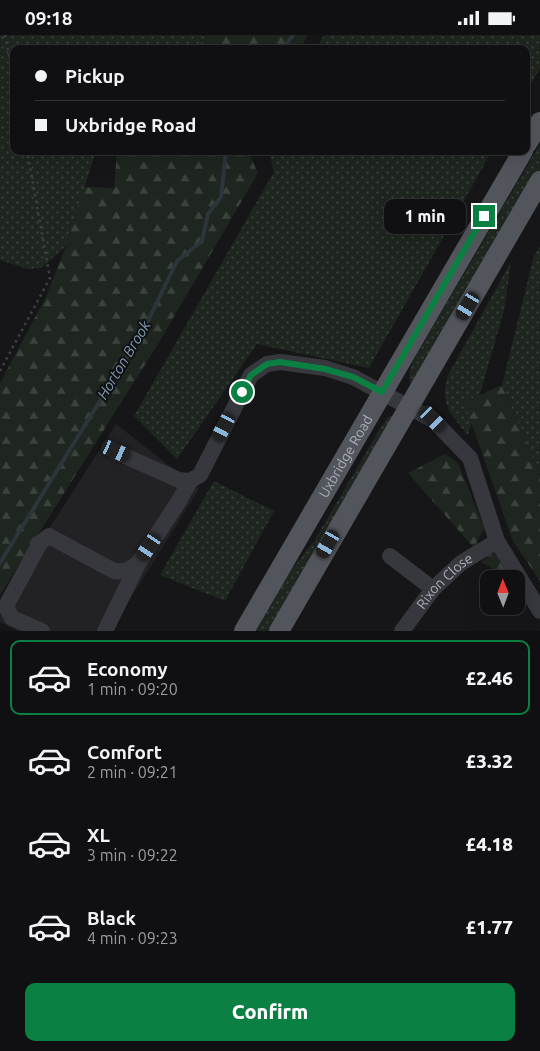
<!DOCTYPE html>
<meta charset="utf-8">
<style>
body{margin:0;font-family:Ubuntu,sans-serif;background:#19191b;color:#f1f3f6;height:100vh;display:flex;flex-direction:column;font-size:19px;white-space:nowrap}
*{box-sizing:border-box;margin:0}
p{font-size:16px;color:#9c9d9f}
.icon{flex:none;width:28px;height:28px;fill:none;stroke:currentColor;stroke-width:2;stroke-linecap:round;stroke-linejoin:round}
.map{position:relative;height:596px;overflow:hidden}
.side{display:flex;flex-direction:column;background:#101012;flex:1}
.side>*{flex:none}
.hud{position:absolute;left:10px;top:10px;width:520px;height:110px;border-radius:10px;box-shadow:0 5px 20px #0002,0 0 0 1px #303032;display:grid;align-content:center;height:110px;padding:0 25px;background:#101012}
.needle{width:32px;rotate:359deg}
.fabs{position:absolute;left:480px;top:535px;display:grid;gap:10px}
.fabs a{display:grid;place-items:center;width:45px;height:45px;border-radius:10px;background:#101012;box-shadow:0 5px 20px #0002,0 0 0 1px #303032;font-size:25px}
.end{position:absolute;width:22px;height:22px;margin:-11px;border:6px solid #0b8043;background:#fff;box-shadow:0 0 0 2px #fff}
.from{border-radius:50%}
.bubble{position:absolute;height:35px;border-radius:10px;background:#101012;box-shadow:0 5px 20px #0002,0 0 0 1px #303032;font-size:16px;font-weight:800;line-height:35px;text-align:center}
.car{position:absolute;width:15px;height:30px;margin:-15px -8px;border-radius:6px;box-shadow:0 0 4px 1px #0007;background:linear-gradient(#222 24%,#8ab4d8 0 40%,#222 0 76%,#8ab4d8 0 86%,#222 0)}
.hud b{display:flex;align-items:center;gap:18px;height:48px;font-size:19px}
.hud b+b{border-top:1px solid #303032}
.hud i{width:12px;height:12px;background:#f1f3f6}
ul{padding:9px 0 0;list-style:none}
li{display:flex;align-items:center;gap:15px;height:75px;margin:0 10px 8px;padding:0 15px;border:2px solid transparent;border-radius:10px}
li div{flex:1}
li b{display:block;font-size:19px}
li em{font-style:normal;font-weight:800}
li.current{border-color:#0b8043}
li>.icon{width:45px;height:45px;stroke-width:1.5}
.action{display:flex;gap:10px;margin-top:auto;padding:10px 25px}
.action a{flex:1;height:58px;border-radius:10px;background:#0b8043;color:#fff;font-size:20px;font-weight:800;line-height:58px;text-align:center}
.status{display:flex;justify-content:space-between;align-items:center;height:35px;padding:0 25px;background:#101012;direction:ltr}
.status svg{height:14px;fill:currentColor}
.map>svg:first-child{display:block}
.built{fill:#222225}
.grass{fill:url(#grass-dots)}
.forest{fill:url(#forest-firs)}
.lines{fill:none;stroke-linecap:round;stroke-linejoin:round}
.stream{stroke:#2c353c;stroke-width:4}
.path{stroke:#3d3f44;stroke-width:2.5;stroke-dasharray:2.5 4;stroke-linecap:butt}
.minor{stroke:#37383d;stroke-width:16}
.major{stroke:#53555c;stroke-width:20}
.route{stroke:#0b8043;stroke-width:6}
.labels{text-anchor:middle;stroke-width:4;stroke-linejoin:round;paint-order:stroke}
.street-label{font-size:14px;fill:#a8adb8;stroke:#111113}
.water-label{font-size:15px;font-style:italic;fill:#7f9bb3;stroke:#111113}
</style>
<div class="status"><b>09:18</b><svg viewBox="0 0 49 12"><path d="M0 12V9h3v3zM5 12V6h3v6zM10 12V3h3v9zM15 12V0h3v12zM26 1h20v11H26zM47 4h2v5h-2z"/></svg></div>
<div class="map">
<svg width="540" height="596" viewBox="0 0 540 596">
<defs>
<pattern id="grass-dots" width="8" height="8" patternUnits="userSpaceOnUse" patternTransform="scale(1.25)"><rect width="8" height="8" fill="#1e261f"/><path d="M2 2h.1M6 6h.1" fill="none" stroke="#3c433d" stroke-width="1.8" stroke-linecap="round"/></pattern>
<pattern id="forest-firs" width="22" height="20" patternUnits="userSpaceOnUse" patternTransform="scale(1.25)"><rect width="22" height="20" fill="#1e261f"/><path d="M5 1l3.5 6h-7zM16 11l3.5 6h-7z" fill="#3c433d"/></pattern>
</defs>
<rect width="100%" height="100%" fill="#161618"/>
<path class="built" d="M116,389L199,454L110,596H18L0,587V571Z"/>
<path class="grass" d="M0,0H208L196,14H14V116H96L66,211L41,233L28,234L0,225Z
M324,0H540V33L526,57V14H316Z
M540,109V145L410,350L409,339L413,326Z
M269,116H492L369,333L257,309L177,424L134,381L274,137Z
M540,211V441L502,350L534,221Z
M511,227L504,276L468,400C451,380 439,369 448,340Z
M393,380L273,596H254L286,542L314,506L381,392L388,382Z
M214,446L274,476L225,566L160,540Z"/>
<path class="forest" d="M208,0H308L300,14H196Z
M117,116H248L258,138L158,309L0,560V348L46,262L66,211L84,152L114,153Z
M502,350L540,441V546L513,506L464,367Z
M445,419L458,428L484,493L474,513L408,438Z
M494,517L511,544H495L498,537L481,527Z"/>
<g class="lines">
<path class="stream" d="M283,14L293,0
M0,528L143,296L177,226L202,206L208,179L221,162L226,116"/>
<path class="path" d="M5,0L14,47
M0,336L50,243L27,116"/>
<g class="minor">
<path d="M116,417L179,445L190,446L200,440L251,340L267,329L280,327L325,333L353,342L433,385L470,423L497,506L540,576"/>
<path d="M390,521L433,554"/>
<path d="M42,596L12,583L6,571L40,508L49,501L114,536C125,537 131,535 139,527"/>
<path d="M105,596L139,527L179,466L190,446"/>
<path id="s1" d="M402,596L433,554L461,528L497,506"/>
</g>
<g class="major">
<path d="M526,110L540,87"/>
<path id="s2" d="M244,596L523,116"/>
<path d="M279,596L540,146"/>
</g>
</g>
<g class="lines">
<path class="route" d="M242,357L251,340L267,329L280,327L325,334L353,342L382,357L484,181"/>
</g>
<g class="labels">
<g class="street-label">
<text dy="5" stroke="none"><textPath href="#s2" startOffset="202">Uxbridge Road</textPath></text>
<text dy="5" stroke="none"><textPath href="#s1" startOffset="66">Rixon Close</textPath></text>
</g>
<g class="water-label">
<text transform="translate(124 325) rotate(-59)" y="5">Horton Brook</text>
</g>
</g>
</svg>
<div class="fabs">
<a><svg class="needle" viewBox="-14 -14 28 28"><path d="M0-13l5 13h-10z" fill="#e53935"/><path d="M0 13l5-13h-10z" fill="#9c9d9f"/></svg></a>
</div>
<i class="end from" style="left:242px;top:357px"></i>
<i class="end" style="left:484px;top:181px"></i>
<div class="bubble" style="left:384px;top:164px;width:82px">1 min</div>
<i class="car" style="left:468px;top:271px;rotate:211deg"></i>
<i class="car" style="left:433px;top:384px;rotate:136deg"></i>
<i class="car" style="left:224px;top:392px;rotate:208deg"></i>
<i class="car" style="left:116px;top:416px;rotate:114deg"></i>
<i class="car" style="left:328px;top:509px;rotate:210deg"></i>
<i class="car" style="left:149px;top:512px;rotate:214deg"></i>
<div class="hud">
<b><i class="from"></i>Pickup</b>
<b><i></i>Uxbridge Road</b>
</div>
</div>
<section class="side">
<ul>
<li class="current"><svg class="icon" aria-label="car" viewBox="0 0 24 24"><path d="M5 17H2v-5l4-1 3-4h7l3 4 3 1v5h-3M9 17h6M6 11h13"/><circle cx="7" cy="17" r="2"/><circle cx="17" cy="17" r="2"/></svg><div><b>Economy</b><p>1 min · 09:20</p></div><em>£2.46</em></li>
<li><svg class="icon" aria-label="car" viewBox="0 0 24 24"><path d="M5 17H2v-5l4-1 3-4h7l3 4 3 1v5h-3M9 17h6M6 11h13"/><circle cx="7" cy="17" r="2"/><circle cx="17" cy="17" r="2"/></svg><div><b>Comfort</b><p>2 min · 09:21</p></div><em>£3.32</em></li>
<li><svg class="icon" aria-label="car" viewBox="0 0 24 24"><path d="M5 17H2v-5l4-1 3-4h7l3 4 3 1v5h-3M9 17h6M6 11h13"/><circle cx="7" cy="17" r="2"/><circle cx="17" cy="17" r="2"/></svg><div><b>XL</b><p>3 min · 09:22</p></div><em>£4.18</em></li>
<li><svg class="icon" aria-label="car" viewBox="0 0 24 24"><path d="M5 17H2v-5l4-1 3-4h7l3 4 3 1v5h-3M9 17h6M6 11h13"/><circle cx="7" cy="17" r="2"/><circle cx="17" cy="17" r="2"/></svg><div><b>Black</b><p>4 min · 09:23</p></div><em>£1.77</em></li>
</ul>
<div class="action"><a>Confirm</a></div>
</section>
